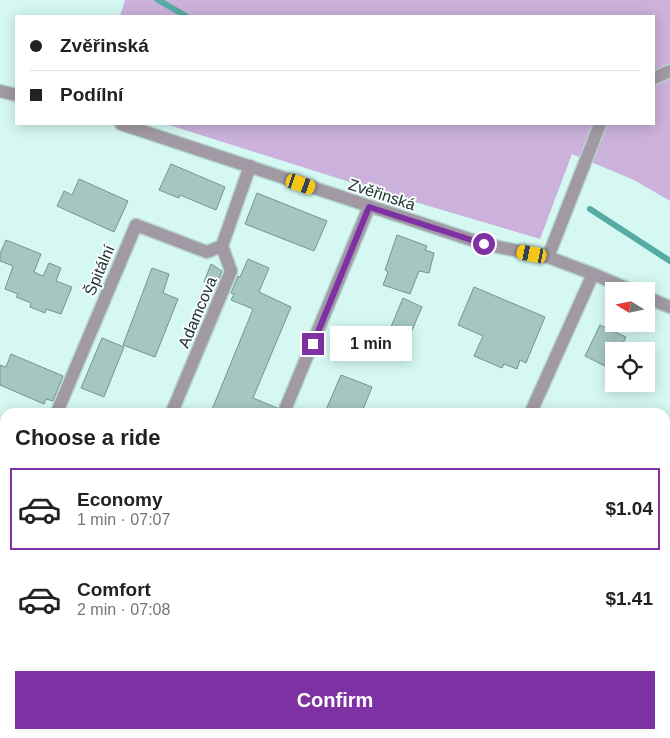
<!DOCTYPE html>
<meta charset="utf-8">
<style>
body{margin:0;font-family:Helvetica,sans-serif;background:#f6f6f6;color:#222;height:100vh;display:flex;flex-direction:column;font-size:19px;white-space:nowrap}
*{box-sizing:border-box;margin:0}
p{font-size:16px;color:#767676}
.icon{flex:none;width:28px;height:28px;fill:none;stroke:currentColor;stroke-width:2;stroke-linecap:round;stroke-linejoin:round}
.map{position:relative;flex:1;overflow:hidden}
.panel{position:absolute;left:0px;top:408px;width:670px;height:331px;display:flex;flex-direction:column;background:#fff;border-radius:15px 15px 0 0;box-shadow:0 2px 12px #0003}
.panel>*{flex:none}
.banner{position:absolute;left:15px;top:15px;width:640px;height:110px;border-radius:0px;box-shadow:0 2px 12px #0003;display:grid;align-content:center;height:110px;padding:0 15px;background:#fff}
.needle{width:32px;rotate:280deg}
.buttons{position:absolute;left:605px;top:282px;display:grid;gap:10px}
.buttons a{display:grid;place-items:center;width:50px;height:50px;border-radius:0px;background:#fff;box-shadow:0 2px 12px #0003;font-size:25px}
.end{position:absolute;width:22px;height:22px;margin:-11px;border:6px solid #7e31a2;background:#fff;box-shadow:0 0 0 2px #fff}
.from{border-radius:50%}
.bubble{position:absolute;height:35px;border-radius:0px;background:#fff;box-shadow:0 2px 12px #0003;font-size:16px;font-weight:700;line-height:35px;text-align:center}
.car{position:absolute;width:15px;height:30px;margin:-15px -8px;border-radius:6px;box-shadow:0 0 4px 1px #0007;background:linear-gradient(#f5c518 24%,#345 0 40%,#f5c518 0 76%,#345 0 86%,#f5c518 0)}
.banner b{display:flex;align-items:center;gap:18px;height:48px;font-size:19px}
.banner b+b{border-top:1px solid #e0e0e0}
.banner i{width:12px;height:12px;background:#222}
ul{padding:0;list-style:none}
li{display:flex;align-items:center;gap:15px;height:82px;margin:0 10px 8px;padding:0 5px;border:2px solid transparent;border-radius:0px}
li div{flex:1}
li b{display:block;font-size:19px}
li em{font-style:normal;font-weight:700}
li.selected{border-color:#7e31a2}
li>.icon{width:45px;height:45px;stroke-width:1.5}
h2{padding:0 15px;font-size:22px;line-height:60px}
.primary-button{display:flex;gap:10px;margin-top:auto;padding:10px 15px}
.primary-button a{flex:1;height:58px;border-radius:0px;background:#7e31a2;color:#fff;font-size:20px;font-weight:700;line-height:58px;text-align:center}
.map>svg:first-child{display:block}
.green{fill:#cbb1db}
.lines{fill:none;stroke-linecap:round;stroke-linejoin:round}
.stream{stroke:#56aba2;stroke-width:6}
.building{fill:#a5c7c2;stroke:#749590}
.minor-casing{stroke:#b5d5d0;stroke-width:15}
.minor{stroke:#a19aa4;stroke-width:12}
.route{stroke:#7e31a2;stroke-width:6}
.labels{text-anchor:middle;stroke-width:4;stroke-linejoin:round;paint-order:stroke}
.street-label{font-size:16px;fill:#253331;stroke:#f7fefd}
</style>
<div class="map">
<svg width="670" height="738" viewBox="0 0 670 738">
<rect width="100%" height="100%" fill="#d5f8f3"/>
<path class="green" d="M125,0H670V201L634,180L572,154L540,239L378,191L166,124H654V16H120Z"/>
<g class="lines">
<path class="stream" d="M158,0L186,16
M590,209L670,261"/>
</g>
<path class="building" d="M171,164L225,187L216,210L180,195L179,198L159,190Z
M79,179L128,201L114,232L57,206L64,191L72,195Z
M257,193L327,221L314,251L245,224Z
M397,235L427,246L425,250L434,253L429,273L419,271L410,294L383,285L388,272L385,270Z
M6,240L41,254L34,272L43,276L49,263L61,268L56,281L72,287L61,314L46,309L45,313L30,307L31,303L16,297L18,294L5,289L13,266L0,261V254Z
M248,259L269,268L259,292L291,307L253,398L277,408L276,412H211L253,309L231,300L234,294L231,293L238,276L240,277Z
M211,264L222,271L216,286L204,282Z
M152,268L169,274L163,293L178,299L155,357L123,345Z
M474,287L545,317L526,363L520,360L517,369L504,364L502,368L474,356L483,336L458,325Z
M403,298L422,307L407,342L388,334Z
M600,325L626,337L619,351H614V363L611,369L585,356Z
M102,338L124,347L104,397L81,388Z
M11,354L63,376L53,401L46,399L44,404L0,385V365L6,367Z
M341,375L372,387L362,412H325Z"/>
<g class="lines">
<g class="minor-casing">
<path id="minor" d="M654,78L670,71
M0,91L16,95
M121,124L484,244L548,257L593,274L633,291
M548,257L600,124
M646,297L670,307
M57,412L136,225L207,252L222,246
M172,412L231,271L222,246L250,166
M284,412L369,207
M531,412L593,274
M0,488H5"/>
</g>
<use href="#minor" class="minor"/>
</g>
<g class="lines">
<path class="route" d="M313,344L369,207L484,244"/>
</g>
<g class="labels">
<g class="street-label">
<text transform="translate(382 194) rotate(18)" y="6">Zvěřinská</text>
<text transform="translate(99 270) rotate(-67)" y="6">Špitální</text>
<text transform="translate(197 312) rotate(-67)" y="6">Adamcova</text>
</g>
</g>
</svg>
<div class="buttons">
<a><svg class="needle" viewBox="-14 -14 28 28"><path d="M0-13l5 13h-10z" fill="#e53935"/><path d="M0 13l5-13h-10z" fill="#767676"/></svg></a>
<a><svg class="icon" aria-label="locate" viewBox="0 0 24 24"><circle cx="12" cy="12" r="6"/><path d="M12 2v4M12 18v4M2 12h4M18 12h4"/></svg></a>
</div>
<i class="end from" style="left:484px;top:244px"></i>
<i class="end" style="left:313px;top:344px"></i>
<div class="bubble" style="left:330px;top:326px;width:82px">1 min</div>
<i class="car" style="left:301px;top:184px;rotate:109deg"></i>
<i class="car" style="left:532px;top:254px;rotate:281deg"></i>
<div class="banner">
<b><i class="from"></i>Zvěřinská</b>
<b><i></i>Podílní</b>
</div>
<section class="panel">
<h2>Choose a ride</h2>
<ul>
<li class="selected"><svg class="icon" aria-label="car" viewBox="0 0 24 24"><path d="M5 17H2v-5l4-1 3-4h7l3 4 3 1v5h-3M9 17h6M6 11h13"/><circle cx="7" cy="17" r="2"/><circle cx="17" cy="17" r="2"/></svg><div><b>Economy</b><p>1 min · 07:07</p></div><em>$1.04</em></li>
<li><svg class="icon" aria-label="car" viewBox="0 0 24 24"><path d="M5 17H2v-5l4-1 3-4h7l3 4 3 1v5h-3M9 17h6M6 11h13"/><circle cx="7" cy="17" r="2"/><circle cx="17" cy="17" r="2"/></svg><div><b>Comfort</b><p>2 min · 07:08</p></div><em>$1.41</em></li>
</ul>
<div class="primary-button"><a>Confirm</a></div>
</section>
</div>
